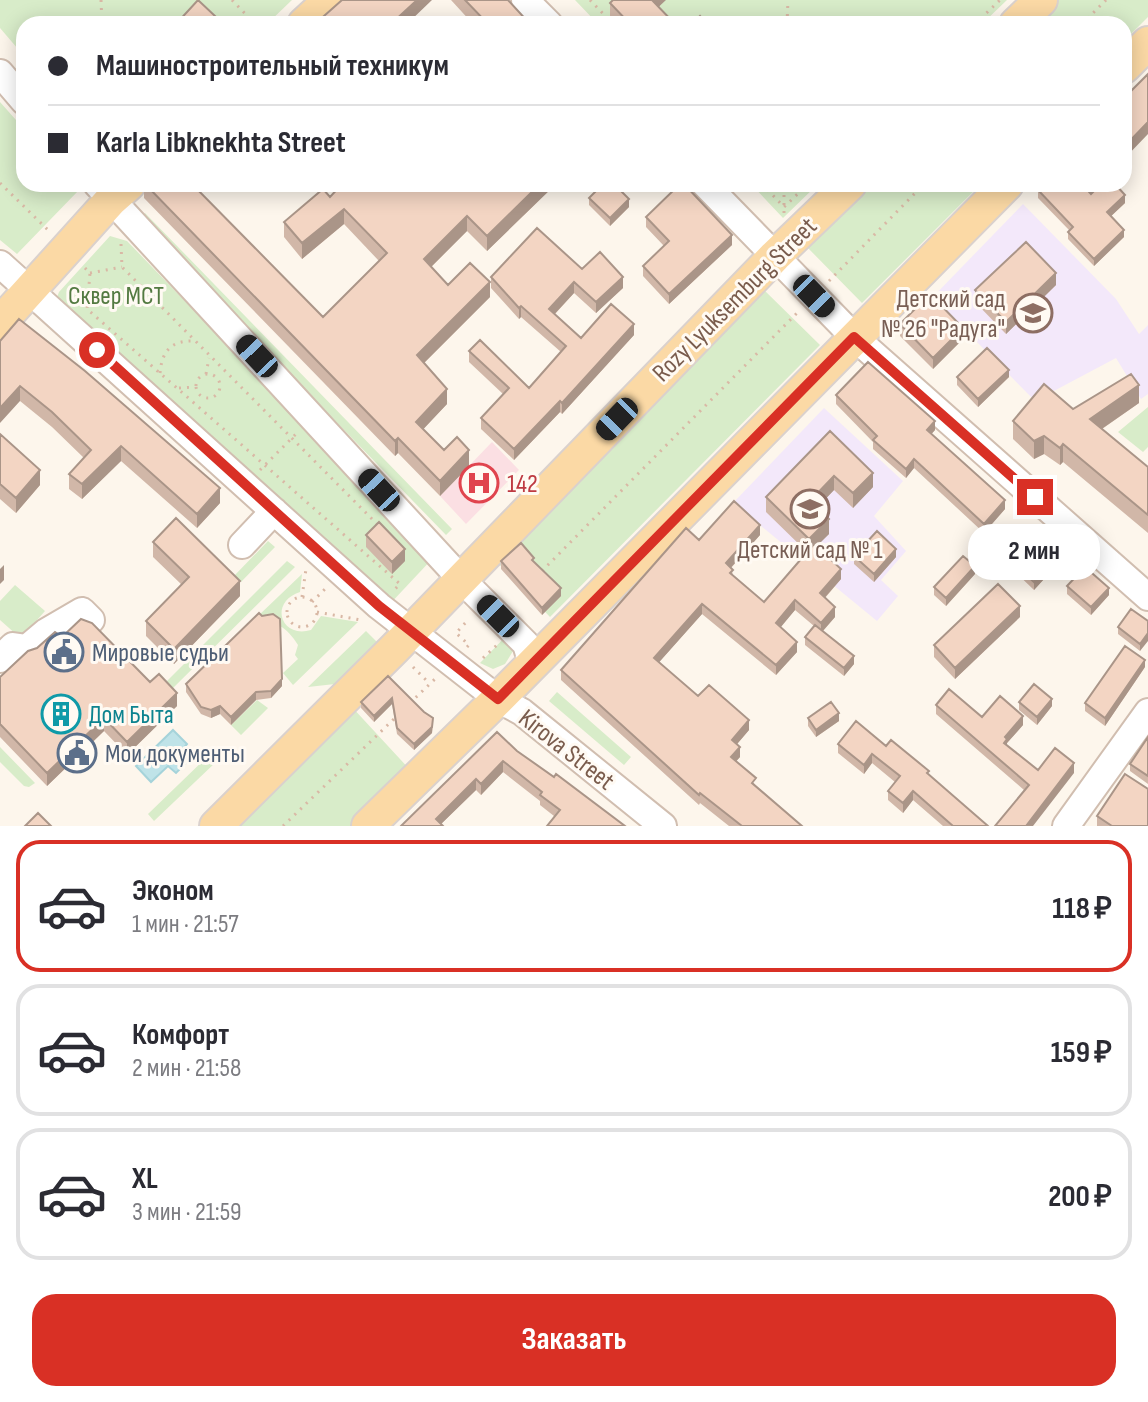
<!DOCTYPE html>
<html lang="ru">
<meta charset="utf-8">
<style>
body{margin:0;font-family:"Sofia Sans Condensed",sans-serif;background:#f7f7f7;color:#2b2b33;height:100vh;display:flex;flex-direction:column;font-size:30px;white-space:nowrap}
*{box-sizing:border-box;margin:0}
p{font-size:26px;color:#7c7c81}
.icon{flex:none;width:44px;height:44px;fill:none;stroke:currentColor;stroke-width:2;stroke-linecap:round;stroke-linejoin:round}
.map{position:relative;height:826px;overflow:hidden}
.drawer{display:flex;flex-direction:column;background:#fff;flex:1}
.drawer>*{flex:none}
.hud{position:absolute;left:16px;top:16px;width:1116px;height:176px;border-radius:24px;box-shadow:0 4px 20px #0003;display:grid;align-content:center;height:176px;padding:0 32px;background:#fff}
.end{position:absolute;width:36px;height:36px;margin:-18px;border:10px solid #d93025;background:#fff;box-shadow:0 0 0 4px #fff}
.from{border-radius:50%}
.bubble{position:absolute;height:56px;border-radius:24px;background:#fff;box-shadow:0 4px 20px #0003;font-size:26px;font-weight:700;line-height:56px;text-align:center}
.car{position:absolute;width:24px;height:48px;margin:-24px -12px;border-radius:10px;box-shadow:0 0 6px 2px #0007;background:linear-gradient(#222 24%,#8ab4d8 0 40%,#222 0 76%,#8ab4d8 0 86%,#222 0)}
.hud b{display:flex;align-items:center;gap:28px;height:76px;font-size:30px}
.hud b+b{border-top:2px solid #e1e1e2}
.hud i{width:20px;height:20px;background:#2b2b33}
ul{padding:14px 0 0;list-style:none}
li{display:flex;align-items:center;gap:24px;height:132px;margin:0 16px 12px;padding:0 16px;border:4px solid #e1e1e2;border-radius:24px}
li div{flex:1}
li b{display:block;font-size:30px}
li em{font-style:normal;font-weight:700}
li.active{border-color:#d93025}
li>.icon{width:72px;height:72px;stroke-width:1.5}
.button{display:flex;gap:16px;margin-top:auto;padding:16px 32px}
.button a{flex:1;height:92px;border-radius:24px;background:#d93025;color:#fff;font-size:32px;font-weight:700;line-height:92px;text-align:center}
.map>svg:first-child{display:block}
.education{fill:#f3e8fa}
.medical{fill:#fbdfe3}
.green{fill:#d8ecc9}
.water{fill:#bfe3e8;stroke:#a5d3da;stroke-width:2}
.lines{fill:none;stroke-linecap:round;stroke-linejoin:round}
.minor-casing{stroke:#d1beb0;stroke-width:30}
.major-casing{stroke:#dad1cd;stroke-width:36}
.path{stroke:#d9b8a5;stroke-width:3;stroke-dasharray:2 6;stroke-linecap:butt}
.minor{stroke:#fff;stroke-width:26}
.major{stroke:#fbd9a5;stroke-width:32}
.wall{fill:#d1b7a8}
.shaded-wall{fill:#aa9588}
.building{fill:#f3d5c3;stroke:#aa9588;stroke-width:2}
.route{stroke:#d93025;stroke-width:10}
.labels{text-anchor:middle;stroke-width:6;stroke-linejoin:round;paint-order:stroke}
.park-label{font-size:26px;fill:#537a41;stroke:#fffaf3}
.education-label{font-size:26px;fill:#785e54;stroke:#fffaf3;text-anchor:end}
.street-label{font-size:26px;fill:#7a5c4d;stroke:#fffaf3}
.health-label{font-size:26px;fill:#be3a42;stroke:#fffaf3;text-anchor:start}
.service-label{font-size:26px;fill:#4e5e75;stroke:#fffaf3;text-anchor:start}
.culture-label{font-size:26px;fill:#0d838f;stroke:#fffaf3;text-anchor:start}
</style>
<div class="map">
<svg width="1148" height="826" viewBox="0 0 1148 826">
<rect width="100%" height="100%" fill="#fdf6ec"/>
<path class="education" d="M1023,204L1116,299L1139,334L1148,325V394L1141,399L1116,358L1035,401L974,339L971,343L928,302Z
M824,408L903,481L874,516L906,551L881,580L898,596L877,621L733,503Z"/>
<path class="medical" d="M492,442L519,470L466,524L440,496Z"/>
<path class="green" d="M0,0H292L267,24H24V56L0,28Z
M575,0H1007L982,24H598Z
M1052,0H1148V17L1124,41V24H1028Z
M0,102L24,129V184H73L78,191L17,254L0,240Z
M751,184H818L783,218Z
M868,184H981L862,303L806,246Z
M145,213L452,529L446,535L139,219Z
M110,236L127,241L433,558L388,606L56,300L59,292Z
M763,289L820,345L550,617L495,560Z
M1148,407V447L1143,452L1118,432Z
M268,541L275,547L241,582L234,576Z
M287,561L295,567L171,690L164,684Z
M302,574L300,592C269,602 280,639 311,630L321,616L358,622L293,685L283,673L298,659L295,655L298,645C287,627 276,622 257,617Z
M15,585L45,611L22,637L18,636L0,620V601Z
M366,631L378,643L335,684L308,687Z
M507,635L513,651L505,664L493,669L480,663Z
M557,692L631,757L624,765L549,701Z
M257,700L268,708L241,735L231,725Z
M351,706L412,772L355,826H232Z
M0,747L35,783L29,787L24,786L0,762Z
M209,755L216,762L154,821L148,814Z"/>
<path class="water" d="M173,730L187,744L181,751L189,760L176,773L168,766L151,782L136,766Z"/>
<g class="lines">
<g class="minor-casing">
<path id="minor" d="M525,0L549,24
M0,73L24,101
M97,184L461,579L526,644L532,664
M705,184L854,337L1148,597
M0,264L379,606L498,699L522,712L663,826
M242,545L274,511
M0,659L13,646L27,648L46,632L82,611L91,620
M1066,826L1148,712"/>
</g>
<g class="major-casing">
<path id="major" d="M304,24L330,0
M1016,24L1041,0
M1124,67L1148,43
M0,323L111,200L129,184
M216,826L394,649L775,256L850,184
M368,826L498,699L1007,184"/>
</g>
<path class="path" d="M101,0L102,24
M232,0L255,24
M590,0L613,24
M787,24L788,0
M975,24L1000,0
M1082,24L1106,0
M0,183L49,231
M762,184L784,207L808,184
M784,213V184
M121,244L122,267L377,524
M85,268L90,273L87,309L400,584L394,590
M90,273L122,267
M829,281L924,184
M160,373C162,350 172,340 195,341
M196 386a12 12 0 1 1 24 0a12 12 0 1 1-24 0Z
M206,374L209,358
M179,388L195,387
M260,470L297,433
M542,571L798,312
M302,597L306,569
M287 612a15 15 0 1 1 30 0a15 15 0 1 1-30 0Z
M312,602L326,588
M317,612L361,620
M467,647L469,645L456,633L469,619
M483,658L497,645
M413,667L430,684
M410,703L436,678
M283,826L396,717"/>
<use href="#minor" class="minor"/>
<use href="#major" class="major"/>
</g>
<path class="wall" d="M451,0H508L530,24H473Z
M610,3L659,7L675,24H616L610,18Z
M144,184H207L199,192L323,317L379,261L344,224L302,259L284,237V222L330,197L556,184L487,251L467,231L431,267L448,285L490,297L424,363L447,404L423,429L444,450L469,466L440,496L398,453L395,456L144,198Z
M1038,190L1091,194L1125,203L1111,216L1124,237L1094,266L1068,239V232L1069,230L1038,198Z
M589,198L629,207L610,226L589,205Z
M646,217L732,245L669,304L643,276V266L664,246L646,227Z
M582,269L623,288L596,313L574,293L555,314L581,338L634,335L562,414L560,412L514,460L481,429V418L503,394L469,362V351L529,388L561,352L521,317L519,319L491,288V277Z
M1056,285L1006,334L975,302V290Z
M900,324L963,339L933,369L900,336Z
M0,341L220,503L197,528L121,461L82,499L69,489V474L84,458L52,427L20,401Z
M957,377H1009L978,407L957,385Z
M836,395L935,430L931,434L1005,509L984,533L914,468L906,478L873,449V442L836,404Z
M1139,403L1102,429L1148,467V533L1063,462L1060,465L1044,454L1034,459L1013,439V421L1073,409Z
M830,431L873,487L853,508L834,490L817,508L829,534L816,546L841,579L825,598L835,617L823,631L854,664L844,676L805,645V637L814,626L795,610L780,627L797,652L776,675L702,614L659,662L698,696L749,730L737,744L740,757L736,761L756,786L802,826H729L700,803L699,805L561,680V670L699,540L760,535L731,568L733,575L764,602L807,552L766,512V497Z
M0,434L40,485L16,513L0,499Z
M366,535L405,561L392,574L366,547Z
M153,542L240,596L174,664L146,636V621L182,585L153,557Z
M1066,555L1034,590L1011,568V561Z
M854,556L896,557L874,582L854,564Z
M501,561L534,562L561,596L542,615L501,569Z
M975,574L946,606L934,595V587Z
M1067,586L1109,595L1091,615L1067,594Z
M1020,617L955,679L934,657V645Z
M1148,621L1140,651L1118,634V627Z
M62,637L150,682L177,706L127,755L104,731L47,786L0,737V677Z
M1145,667L1105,726L1085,711V703Z
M388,676L433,724L432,733L414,750L397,734L392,704L374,722L361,708V702Z
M186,684L282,686L271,698L256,700L231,725L220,714L211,718L201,714L186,692Z
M1019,702L1052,706L1037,725L1019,710Z
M936,705L982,717L1023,725L1007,743V745L1038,770L1074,773L1024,790L936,714Z
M808,718L839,721L816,737L808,726Z
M1148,737V784L1130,771V764Z
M838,744L886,746L929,775L988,826H943L913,800L903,813L888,800V791L895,782L872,763L864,774L838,753Z
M517,751L625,826L554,816L540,805V801L503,772L481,795L476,790L441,824L401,826Z
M1097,816L1148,826H1097Z"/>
<path class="shaded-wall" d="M417,0H432L407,24H391Z
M651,0H666L651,14Z
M215,16V22L213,24H207Z
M1148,122V134L1124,159V147Z
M191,184H207L191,199Z
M540,184H556L487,251V236Z
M1125,195V203L1107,220V212Z
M629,199V207L610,226V218Z
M344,209V224L302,259V243Z
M467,216V231L424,274V259Z
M1124,230V237L1094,266V259Z
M732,235V245L669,304V294Z
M1056,273V285L1006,334V322Z
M623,277V288L596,313V302Z
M490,282V297L417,370V355Z
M574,282V293L549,320V309Z
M521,306V317L519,319V308Z
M634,324V335L562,414V403Z
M963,328V339L933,369V358Z
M1009,370V377L978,407V399Z
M1139,385V403L1090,437V419Z
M20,386V401L0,423V408Z
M447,389V404L416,437V422Z
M560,401V412L514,460V449Z
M935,421V430L927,439V430Z
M1044,436V454L1034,459V441Z
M398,438V453L395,456V441Z
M1063,444V462L1060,465V448Z
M121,446V461L82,499V484Z
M469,450V466L440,496V481Z
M914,459V468L906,478V469Z
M40,470V485L16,513V498Z
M873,473V487L853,508V493Z
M834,476V490L810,515V501Z
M220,488V503L197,528V514Z
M1005,500V509L984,533V524Z
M829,519V534L809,554V539Z
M760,525V535L726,573V563Z
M1066,547V555L1034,590V582Z
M405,549V561L392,574V562Z
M896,549V557L874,582V574Z
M4,565V580L0,584V569Z
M975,566V574L946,606V598Z
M841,569V579L820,603V593Z
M240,581V596L174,664V649Z
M561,588V596L542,615V608Z
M1109,588V595L1091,615V607Z
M795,600V610L776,633V623Z
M702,604V614L654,668V658Z
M1020,606V617L955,679V668Z
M835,607V617L821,633V623Z
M1148,633V641L1140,651V644Z
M797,642V652L776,675V665Z
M854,656V664L844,676V668Z
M1145,660V667L1105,726V718Z
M282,679V686L271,698V691Z
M256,692V700L231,725V717Z
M177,693V706L127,755V742Z
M392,698V704L374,722V716Z
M1052,699V706L1037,725V717Z
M220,706V714L211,718V710Z
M839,713V721L816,737V730Z
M1023,716V725L1007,743V748L1004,752L1005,737Z
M104,718V731L47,786V773Z
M433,718L432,733L414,750V744Z
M749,720V730L732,750V740Z
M740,747V757L731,767V757Z
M872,754V763L864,774V765Z
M503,761V772L481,795V784Z
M1074,763V773L1033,826H1026Z
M476,779V790L439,826L436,819Z
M913,791V800L903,813V803Z"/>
<path class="building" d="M198,0L215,16L207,24H176Z
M342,0H417L391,24H315Z
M465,0H508L530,24H488Z
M613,0H652L675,24H630L610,3Z
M700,16L707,24H692Z
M1148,74V122L1124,147V98Z
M145,184H192L323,317L387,253L344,209L302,243L284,222L323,189L330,197L342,184H540L487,236L467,216L424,259L448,285L470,263L490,282L417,355L447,389L416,422L444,450L457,437L469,450L440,481L398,438L395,441Z
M603,184H614L629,199L610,218L589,198Z
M680,184H684L732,235L669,294L643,266L669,241L646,217Z
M1044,184H1082L1091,194L1101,184H1115L1125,195L1107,212L1124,230L1094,259L1068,232L1073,227L1038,190Z
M537,228L582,269L600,252L623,277L596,302L574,282L549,309L581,338L611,304L634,324L562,403L560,401L514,449L481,418L509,388L469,351L480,340L529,388L566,346L521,306L519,308L491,277Z
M1026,242L1056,273L1006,322L975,290Z
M930,294L963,328L933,358L900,324Z
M19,319L85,371L220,488L197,514L121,446L82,484L69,474L91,450L52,412L20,386L0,408V341Z
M987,348L1009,370L978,399L957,377Z
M868,362L935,421L927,430L1005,500L984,524L914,459L906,469L873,440L877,436L836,395Z
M1131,374L1139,385L1090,419L1148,467V515L1063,444L1060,448L1044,436L1034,441L1013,421L1044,384L1073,409Z
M830,431L873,473L853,493L834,476L810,501L829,519L809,539L766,497Z
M0,434L40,470L16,498L0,484Z
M734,501L760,525L726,563L733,570L730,573L764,602L814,544L841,569L820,593L835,607L821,623L795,600L776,623L797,642L776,665L702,604L654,658L698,696L709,685L749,720L732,740L740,747L731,757L756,778L752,783L802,826H742L700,793L699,795L561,670L686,528L699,540Z
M176,518L240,581L174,649L146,621L189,577L153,542Z
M379,522L405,549L392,562L366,535Z
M1042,526L1066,547L1034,582L1011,561Z
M877,531L896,549L874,574L854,556Z
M521,543L534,558L532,560L561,588L542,608L501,561Z
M963,556L975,566L946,598L934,587Z
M1085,567L1109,588L1091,607L1067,586Z
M998,584L1020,606L955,668L934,645Z
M1131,609L1148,621V633L1140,644L1118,627Z
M259,613L262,616L273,614L280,619L282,679L271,691L256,692L231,717L220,706L211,710L201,707L186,684Z
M81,619L92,623L150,682L159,674L177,693L127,742L104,718L47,773L0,724V677L28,651L37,648L55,632L62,637Z
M815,625L854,656L844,668L805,637Z
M1125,646L1145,660L1105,718L1085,703Z
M388,676L424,712L433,718L432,727L414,744L397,728L392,698L374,716L361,702Z
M1034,684L1052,699L1037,717L1019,702Z
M949,689L982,717L1000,696L1023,716L1005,737L1007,739L1004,743L1038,770L1055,748L1074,763L1026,826H995L1029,785L936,705Z
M831,702L839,713L816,730L808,718Z
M856,721L886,746L891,740L929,771L927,773L988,826H953L913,791L903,803L888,791L900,776L872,754L864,765L838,744Z
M497,732L517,751L554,777L556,774L625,826H547L560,810L540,795L542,792L503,761L481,784L476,779L436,819L443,826H401Z
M1148,737V776L1130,764Z
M1125,774L1148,789V826H1112L1097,816Z
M38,813L51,826H25Z"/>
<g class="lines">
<path class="route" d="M97,350L379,606L498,699L854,337L1035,497"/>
</g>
<defs>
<g id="school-ring" transform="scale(2)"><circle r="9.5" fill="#fffaf3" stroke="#8d6e63" stroke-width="1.5"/><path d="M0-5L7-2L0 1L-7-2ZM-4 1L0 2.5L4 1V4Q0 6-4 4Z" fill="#8d6e63"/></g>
<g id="hospital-ring" transform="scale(2)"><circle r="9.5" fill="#fffaf3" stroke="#e0444e" stroke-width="1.5"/><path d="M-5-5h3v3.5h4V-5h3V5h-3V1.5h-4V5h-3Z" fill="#e0444e"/></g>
<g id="civic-ring" transform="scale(2)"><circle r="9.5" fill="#fffaf3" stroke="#5c6f8a" stroke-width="1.5"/><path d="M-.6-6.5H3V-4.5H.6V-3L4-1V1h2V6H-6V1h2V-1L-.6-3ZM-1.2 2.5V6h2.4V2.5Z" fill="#5c6f8a"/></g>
<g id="building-ring" transform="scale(2)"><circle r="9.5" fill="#fffaf3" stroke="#0f9aa8" stroke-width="1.5"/><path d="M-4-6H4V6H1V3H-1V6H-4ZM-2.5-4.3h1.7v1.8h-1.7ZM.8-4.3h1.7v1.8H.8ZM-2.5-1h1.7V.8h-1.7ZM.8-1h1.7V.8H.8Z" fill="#0f9aa8"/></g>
</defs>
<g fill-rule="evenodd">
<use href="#school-ring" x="1033" y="313"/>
<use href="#hospital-ring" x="479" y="483"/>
<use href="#school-ring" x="810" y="509"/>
<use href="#civic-ring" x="64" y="652"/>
<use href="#building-ring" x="61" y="714"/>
<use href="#civic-ring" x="77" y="753"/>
</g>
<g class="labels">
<g class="park-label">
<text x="116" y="304">Сквер МСТ</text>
</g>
<g class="education-label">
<text x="1005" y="307">Детский сад<tspan x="1005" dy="30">№ 26 "Радуга"</tspan></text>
<text x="810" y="558" text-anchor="middle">Детский сад № 1</text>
</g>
<g class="street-label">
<text transform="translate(734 299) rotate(-45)" y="9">Rozy Lyuksemburg Street</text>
<text transform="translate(567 749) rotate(38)" y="9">Kirova Street</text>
</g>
<g class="health-label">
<text x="507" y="492">142</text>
</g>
<g class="service-label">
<text x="92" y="661">Мировые судьи</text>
<text x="105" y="762">Мои документы</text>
</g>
<g class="culture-label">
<text x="89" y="723">Дом Быта</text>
</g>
</g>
</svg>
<i class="end from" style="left:97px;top:350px"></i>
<i class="end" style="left:1035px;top:497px"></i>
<div class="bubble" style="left:968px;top:524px;width:132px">2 мин</div>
<i class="car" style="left:814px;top:296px;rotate:136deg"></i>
<i class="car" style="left:257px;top:356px;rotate:317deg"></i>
<i class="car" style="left:617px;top:419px;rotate:224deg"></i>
<i class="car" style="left:379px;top:490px;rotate:317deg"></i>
<i class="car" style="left:498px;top:616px;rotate:315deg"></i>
<div class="hud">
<b><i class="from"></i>Машиностроительный техникум</b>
<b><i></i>Karla Libknekhta Street</b>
</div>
</div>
<section class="drawer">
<ul>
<li class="active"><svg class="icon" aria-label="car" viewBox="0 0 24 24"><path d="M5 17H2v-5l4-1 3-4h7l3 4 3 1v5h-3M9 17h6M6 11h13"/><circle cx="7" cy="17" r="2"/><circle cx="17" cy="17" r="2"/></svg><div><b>Эконом</b><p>1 мин · 21:57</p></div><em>118 ₽</em></li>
<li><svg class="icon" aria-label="car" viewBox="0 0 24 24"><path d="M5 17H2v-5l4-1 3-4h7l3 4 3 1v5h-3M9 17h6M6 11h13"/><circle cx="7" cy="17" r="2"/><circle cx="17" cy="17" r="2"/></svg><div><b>Комфорт</b><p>2 мин · 21:58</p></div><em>159 ₽</em></li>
<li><svg class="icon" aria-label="car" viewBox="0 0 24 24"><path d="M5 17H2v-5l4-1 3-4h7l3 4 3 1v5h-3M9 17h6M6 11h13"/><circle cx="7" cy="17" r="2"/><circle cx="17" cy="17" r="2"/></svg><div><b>XL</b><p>3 мин · 21:59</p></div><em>200 ₽</em></li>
</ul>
<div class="button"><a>Заказать</a></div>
</section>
